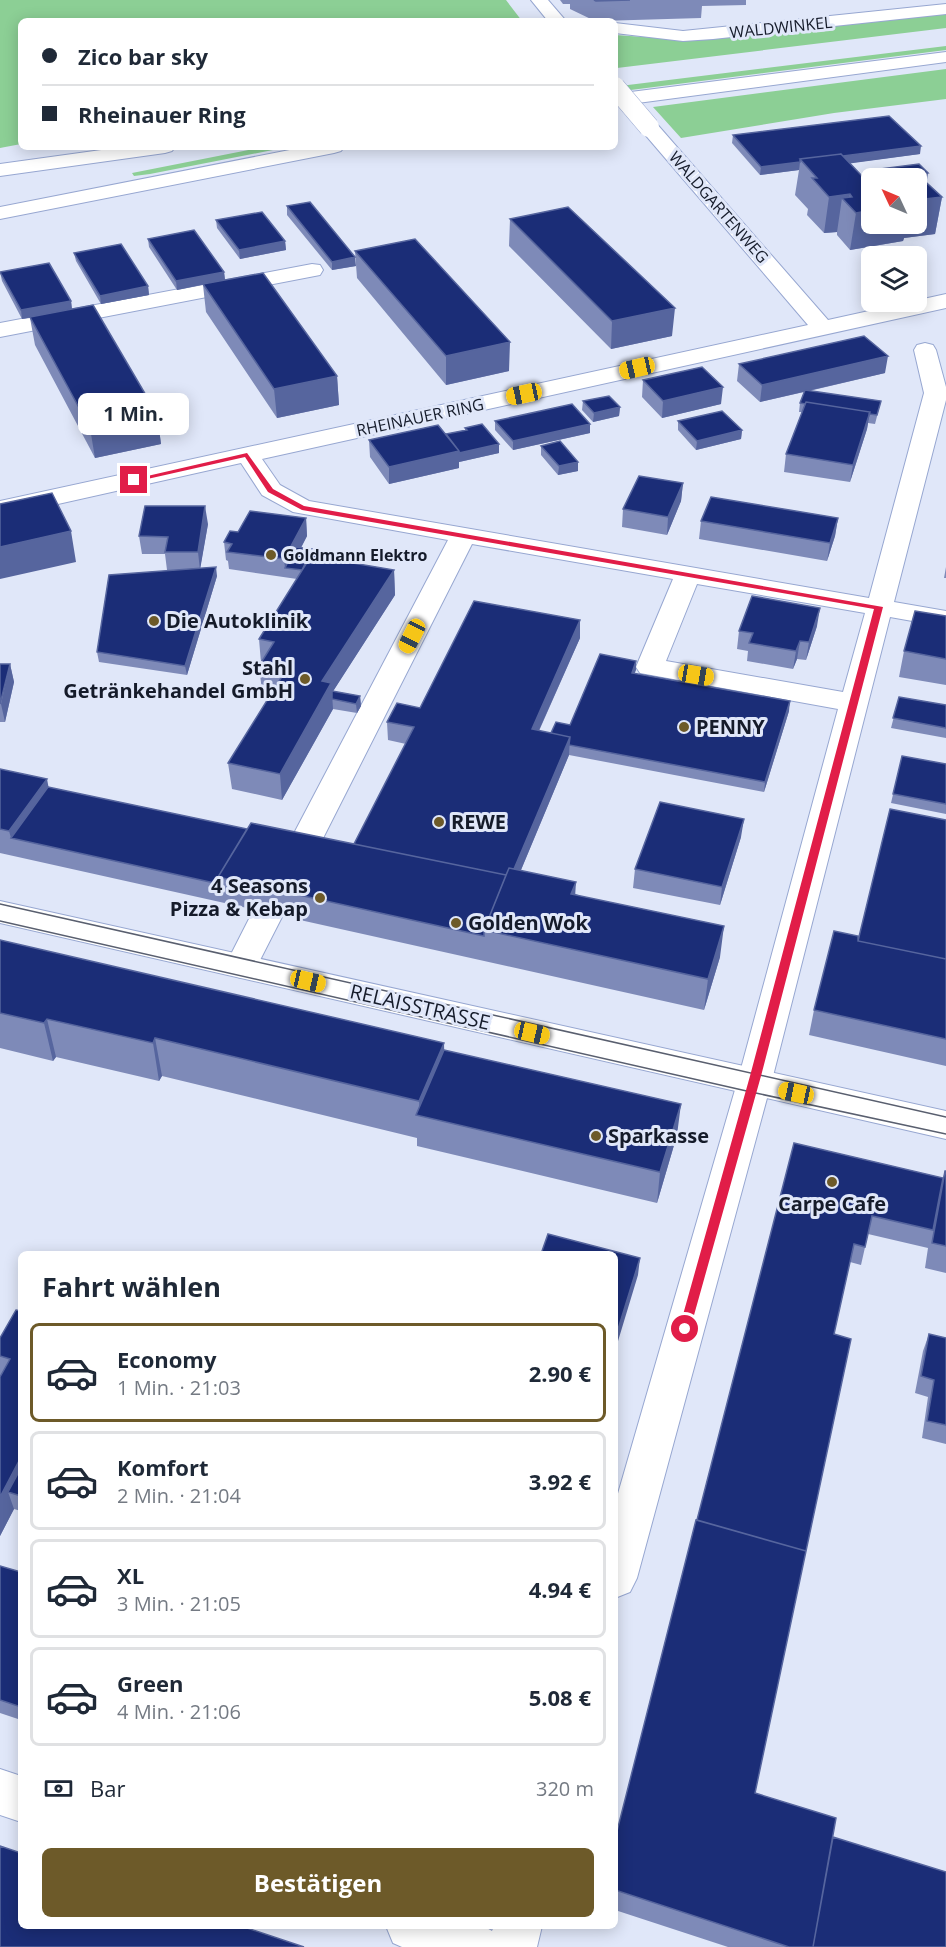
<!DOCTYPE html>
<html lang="de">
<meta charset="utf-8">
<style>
body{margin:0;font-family:"Open Sans",sans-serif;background:#f6f6f7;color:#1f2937;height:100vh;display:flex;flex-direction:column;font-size:22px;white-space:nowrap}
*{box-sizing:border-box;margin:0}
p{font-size:20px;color:#747a83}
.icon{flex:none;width:33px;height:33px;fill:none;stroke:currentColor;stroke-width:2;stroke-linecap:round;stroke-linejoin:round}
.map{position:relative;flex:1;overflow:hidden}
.side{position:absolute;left:18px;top:1251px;width:600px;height:678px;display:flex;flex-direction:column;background:#fff;border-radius:9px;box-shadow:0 3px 15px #0003}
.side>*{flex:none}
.guide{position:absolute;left:18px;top:18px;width:600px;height:132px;border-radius:9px;box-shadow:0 3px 15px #0003;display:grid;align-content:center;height:132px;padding:0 24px;background:#fff}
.needle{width:39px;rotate:314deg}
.fabs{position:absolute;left:861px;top:168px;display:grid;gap:12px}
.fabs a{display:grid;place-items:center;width:66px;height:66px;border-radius:9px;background:#fff;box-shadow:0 3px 15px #0003;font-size:30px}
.end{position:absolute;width:27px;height:27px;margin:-14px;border:8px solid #e11d48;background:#fff;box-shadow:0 0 0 3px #fff}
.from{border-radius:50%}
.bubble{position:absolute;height:42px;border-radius:9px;background:#fff;box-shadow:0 3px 15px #0003;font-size:20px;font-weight:700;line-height:42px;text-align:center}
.car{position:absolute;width:18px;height:36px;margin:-18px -9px;border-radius:8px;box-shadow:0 0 4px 2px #0007;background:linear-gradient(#f5c518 24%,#345 0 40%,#f5c518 0 76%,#345 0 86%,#f5c518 0)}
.guide b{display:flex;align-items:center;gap:21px;height:57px;font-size:22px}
.guide b+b{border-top:2px solid #e0e1e3}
.guide i{width:15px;height:15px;background:#1f2937}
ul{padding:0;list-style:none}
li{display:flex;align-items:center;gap:18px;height:99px;margin:0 12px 9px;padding:0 12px;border:3px solid #e0e1e3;border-radius:9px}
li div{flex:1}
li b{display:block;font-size:22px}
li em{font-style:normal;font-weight:700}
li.selected{border-color:#6d5a29}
li>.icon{width:54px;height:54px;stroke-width:1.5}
h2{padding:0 24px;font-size:27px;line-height:72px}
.pay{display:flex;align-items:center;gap:15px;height:66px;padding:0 24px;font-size:22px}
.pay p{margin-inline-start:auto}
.cta{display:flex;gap:12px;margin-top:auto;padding:12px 24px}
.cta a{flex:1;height:69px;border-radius:9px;background:#6d5a29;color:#fff;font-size:24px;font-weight:700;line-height:69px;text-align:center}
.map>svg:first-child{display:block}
.green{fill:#8ccf95}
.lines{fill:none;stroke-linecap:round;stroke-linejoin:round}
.minor-casing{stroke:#97a7d1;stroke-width:2}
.major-casing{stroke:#97a7d1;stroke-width:2}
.highway-casing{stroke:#97a7d1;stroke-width:2}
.minor{fill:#fff;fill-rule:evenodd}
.major{fill:#fff;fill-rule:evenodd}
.highway{fill:#fff;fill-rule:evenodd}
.tram{stroke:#595f6f;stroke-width:1.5}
.minor-bridge-casing{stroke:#97a7d1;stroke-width:21;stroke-linecap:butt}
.minor-bridge{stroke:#fff;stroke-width:20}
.wall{fill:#7e8ab8}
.shaded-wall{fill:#56659e}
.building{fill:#1b2d77;stroke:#56659e;stroke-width:1.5}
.route{fill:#e11d48}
.poi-dot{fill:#6d5a29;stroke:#e0e7f9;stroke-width:2}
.labels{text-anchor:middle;stroke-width:6;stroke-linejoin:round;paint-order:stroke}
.far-street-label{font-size:16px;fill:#151b2a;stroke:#e0e7f9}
.far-poi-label{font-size:16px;font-weight:bold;fill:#151b2a;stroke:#e0e7f9;text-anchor:start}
.poi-label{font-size:20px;font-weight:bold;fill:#151b2a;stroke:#e0e7f9;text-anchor:start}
.street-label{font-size:20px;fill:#151b2a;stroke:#e0e7f9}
</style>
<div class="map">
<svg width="946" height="1947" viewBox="0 0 946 1947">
<rect width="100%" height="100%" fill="#e0e7f9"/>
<path class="green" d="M0,0H506L522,21H21V144L0,148Z
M946,12V28L617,68L615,66V35L674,39Z
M946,46V50L615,92V87L628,85Z
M946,69V99L834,113L681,138L653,107Z
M263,147H288L150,174L134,176L132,173Z"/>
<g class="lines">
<g class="minor-casing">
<path id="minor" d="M531,0H548L566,21H548Z
M946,4V14L713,39L683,41L615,33V23L683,31Z
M649,121L656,123L828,320L946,294V308L262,459L280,485L309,501L869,598L924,393L914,350L917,345L925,343L933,345L936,350L946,387V400L894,602L946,611V627L890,617L773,1076L637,1578L630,1592L615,1598V1504L739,1076L838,709L640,673L636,667L673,579L472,544L313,858L308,865L297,869L286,865L281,858L448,540L293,512L262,495L241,463L0,517V501L808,325L642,131L640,127L642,123ZM697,584L865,613L843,692L666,661Z
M312,264L320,265L323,270L320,275L0,337V323Z
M268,902L279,905L284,913L257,966L253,974L241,978L229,974L225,966L252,913L257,905Z
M0,1769L21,1776V1822L0,1815Z
M386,1926H483L492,1931L494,1926H542L537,1947H402L393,1943Z"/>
</g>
<g class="major-casing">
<path id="major" d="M0,901L946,1111V1139L0,923Z"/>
</g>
<g class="highway-casing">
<path id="highway" d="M946,52V62L615,106V94Z
M123,147H175L172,151L165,153L0,176V164Z
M305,147H344L341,151L334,153L0,219V207Z"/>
</g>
<use href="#minor" class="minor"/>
<use href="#major" class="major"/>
<use href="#highway" class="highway"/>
<path class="tram" d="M0,904L946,1117
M0,921L751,1092L946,1134"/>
<g class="minor-bridge-casing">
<path id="minor-bridge" d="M615,87L649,127"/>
</g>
<use href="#minor-bridge" class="minor-bridge"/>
</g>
<path class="wall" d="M560,0H746V5L702,6L701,18L600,21H595L570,9V4H563Z
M733,135L920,154L850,163L862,176L872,175V170L927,183L942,197L935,234L904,238L903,241L850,250L837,235V232L824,233L807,215L808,209L795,195L799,170L760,175L732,143Z
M287,206L356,266L332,270L287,215Z
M510,219L672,336L611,349L509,246Z
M216,220L285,241L286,250L240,259L217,228Z
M148,239L224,272L225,280L337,376L339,405L277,418L206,312L203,285L177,290L149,247Z
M355,251L509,371L446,385L357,278Z
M74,253L148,286L149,295L101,304L76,261Z
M0,272L71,301L72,309L157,414L161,444L95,458L35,345L30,318L22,319L2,281Z
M739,364L885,373L809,391L881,401L875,424L868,423L867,429L850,482L784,472L786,454L802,412H799L800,403L804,392L760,402L737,381Z
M643,380L721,404L662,418L642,397Z
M583,401L620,407L619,416L593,422L582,410Z
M495,421L590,433L513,450L495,430Z
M678,421L742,430L741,439L696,450L678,430Z
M465,428L499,444V453L459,462V468L389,484L370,457L369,440L446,434L465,430Z
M541,446L578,471L558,475L541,455Z
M683,483L681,501L667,535L622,527L623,509Z
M306,518L307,536L301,548L312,549L313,556L394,570L395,595L333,691L360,696L361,706L357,713L333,709L282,800L232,789L228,763L272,693L262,691L259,666L261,663L259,639L297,579L229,569L228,561L226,560L224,542L238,532Z
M838,518L835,536L827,561L699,539L701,521Z
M208,524L200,568L217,576L187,675L99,662L97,652L175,570H167L165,554H142L139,536Z
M946,567V578H944Z
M946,616V685L899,677L904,651Z
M580,620V638L539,731L551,733L570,725L636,670L634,673L789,711L764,792L569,755L521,870L720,957L704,1010L0,853V769L48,787L247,829L354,844L406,744L388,740L387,722L420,708Z
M817,626L806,660L797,659L793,669L747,661L748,651L737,649L739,631Z
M0,664H10L14,682L5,722H0Z
M899,697L946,705V738L891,728Z
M902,756L946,764V814L891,803Z
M946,820V1066L809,1035L814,1010Z
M741,837L720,905L633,888L635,869Z
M0,940L444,1050L677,1135L657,1203L417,1146V1138L162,1076L159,1081L56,1057L53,1061L0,1048Z
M794,1143L943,1178L945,1171H946V1273L925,1268L928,1248L868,1234L861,1265L850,1262L834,1334L755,1793L833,1837L946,1947H728L615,1910V1839Z
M21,1311V1511L14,1509L0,1536V1338Z
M929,1334L946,1338V1444L922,1438L928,1397L915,1393L923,1351Z
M0,1566L21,1572V1720L0,1713Z"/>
<path class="shaded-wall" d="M921,146L920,154L809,169L802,161Z
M800,162L799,170L760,175L761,167Z
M928,173L924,199L942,197L935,234L904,238L903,241L850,250L856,213L872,210V224H916V180L917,174Z
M850,194L848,205L842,198L837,232L824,233L829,197Z
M285,241L286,250L240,259L239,250Z
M355,257L356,266L332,270V262Z
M224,272L225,280L177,290L176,281Z
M148,286L149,295L101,304L100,296Z
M71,301L72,310L22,319L21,310Z
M675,308L672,336L611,349L612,321Z
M510,342L509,371L446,385V356Z
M888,356L885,373L760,402L762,385Z
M337,376L339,405L277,418L274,389Z
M723,387L721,404L662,418L663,401Z
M620,407L619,416L593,422L594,413Z
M870,412L867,429L850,482L853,465Z
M157,414L161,444L95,458L90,428Z
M590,424V433L513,450V441Z
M742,430L741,439L696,450L697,441Z
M499,444V453L459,462V468L389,484V467L459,451Z
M578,462V471L558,475L559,466Z
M683,483L681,501L667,535L668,517Z
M205,506L208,524L200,570L198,552Z
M306,518L307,536L290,568H285L284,559Z
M838,518L835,536L827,561L830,543Z
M71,531L76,562L0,579V547Z
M312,549L313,559L302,570Z
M216,567L217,576L187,675L185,666Z
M394,570L395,595L332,693L333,709L282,800L280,774L322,681Z
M820,608L817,626L806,660L809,642Z
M580,620V638L531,748L532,729Z
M800,641L797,659L793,669L796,651Z
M636,661V670L631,682L632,673Z
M10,664L14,682L5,722L1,704Z
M360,696L361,706L357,713L356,704Z
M790,701L789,711L764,792L765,782Z
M570,737L569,755L495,932L486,930Z
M47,779L52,805L11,838L9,831Z
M744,819L741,837L720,905L722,887Z
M576,882L574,913L571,894Z
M724,926L720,957L704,1010L708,979Z
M47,1019L56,1057L53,1061L44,1023Z
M155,1038L162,1076L159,1081L153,1043Z
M444,1043L445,1081L420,1116L419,1101Z
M681,1104L677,1135L657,1203L660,1172Z
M640,1258L638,1275L615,1351V1339Z
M21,1457V1496L8,1492L14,1509L0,1536V1497Z"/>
<path class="building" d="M594,0H630L596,1Z
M889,116L921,146L843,156L841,154L800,159V162L761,167L733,135Z
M841,154L862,176L877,175L872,170L919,164L928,173L917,174L942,197L916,200V178H872V210L856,213L842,198L852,197L850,194L829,197L812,178H817L800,159Z
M310,202L355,257L332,262L287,206Z
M568,207L675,308L612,321L510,219Z
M262,212L285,241L239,250L216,220Z
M194,230L224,272L176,281L148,239Z
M415,239L510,342L446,356L355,251Z
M121,244L148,286L100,296L74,253Z
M49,263L71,301L21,310L0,272Z
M263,273L337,376L274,389L203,284Z
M93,305L157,414L90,428L30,317Z
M864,336L888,356L762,385L739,364Z
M702,367L723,387L663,401L643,380Z
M805,390L881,401L877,415L869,414L870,412L806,402L805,404L800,403Z
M609,396L620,407L594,413L583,401Z
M806,402L870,412L853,465L786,454Z
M572,404L590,424L513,441L495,421Z
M722,411L742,430L697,441L678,421Z
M482,424L499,444L459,453V451L446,434L467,430L465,428Z
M438,425L459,451L389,467L369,440Z
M560,441L578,462L559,466L541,446Z
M639,476L683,483L668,517L623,509Z
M52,493L71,531L0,547V504Z
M711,497L838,518L830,543L701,521Z
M145,506H205L198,552H165L168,537L139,536Z
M250,511L306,518L284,559L227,552L232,544L224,542L230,531L238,532Z
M295,547L312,549L302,570L285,568Z
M311,556L394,570L322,681L331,683L280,774L228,763L286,670L259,666L274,642L259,639Z
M216,567L185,666L97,652L109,575Z
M752,596L820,608L809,642L800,641L796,651L749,643L753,633L739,631Z
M474,601L580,620L532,729L570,737L514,869L509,868L506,875L354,844L414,727L387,722L397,703L420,708Z
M915,611L946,616V659L904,651Z
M600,654L636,661L632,673L790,701L765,782L569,745L570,737L551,733L556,722L570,725Z
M0,664H10L0,704Z
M332,691L360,696L356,704L332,699Z
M899,697L946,705V728L893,718Z
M902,756L946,764V804L893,794Z
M0,769L47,779L9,831L0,829Z
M48,787L247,829L218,877L219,884L11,838Z
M660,802L744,819L722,887L635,869Z
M890,809L946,820V959L858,941Z
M251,823L506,875L484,930V936L218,877Z
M509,868L576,882L571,894L724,926L708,979L484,930Z
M834,931L858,936V941L946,959V1039L814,1010Z
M0,940L444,1043L419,1101L155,1038L153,1043L47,1019L44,1023L0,1013Z
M444,1050L681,1104L660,1172L416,1115Z
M794,1143L943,1178L933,1230L872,1216L865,1247L854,1244L834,1334L851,1339L806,1551L697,1520Z
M945,1171H946V1246L932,1243Z
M548,1234L640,1258L615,1339V1254H541Z
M16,1310L21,1311V1457L0,1497V1377L10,1359L0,1356V1338Z
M929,1334L946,1338V1425L927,1421L934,1380L921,1376Z
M21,1468V1496L8,1492Z
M696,1520L806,1551L755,1793L836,1818L813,1947H789L615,1890V1839Z
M0,1566L21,1572V1707L0,1700Z
M833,1837L946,1872V1947H813Z
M0,1846L21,1853V1926H241L304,1947H0Z"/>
<path class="route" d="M247,453L273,489L304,506L883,607L761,1076L689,1333H681L679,1329L750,1076L874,609L302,510L268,492L245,457L134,482L130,480Z"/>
<g class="poi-dot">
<circle cx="271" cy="555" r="6"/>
<circle cx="154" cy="621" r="6"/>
<circle cx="305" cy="679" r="6"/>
<circle cx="684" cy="727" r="6"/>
<circle cx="439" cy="822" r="6"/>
<circle cx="320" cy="898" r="6"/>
<circle cx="456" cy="923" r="6"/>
<circle cx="596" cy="1136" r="6"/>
<circle cx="832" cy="1182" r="6"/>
</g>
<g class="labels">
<g class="far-street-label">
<text transform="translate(781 27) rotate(-6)" y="6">WALDWINKEL</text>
<text transform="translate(719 207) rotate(49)" y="6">WALDGARTENWEG</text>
<text transform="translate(420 417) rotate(-12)" y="6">RHEINAUER RING</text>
</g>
<g class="far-poi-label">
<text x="283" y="561">Goldmann Elektro</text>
</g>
<g class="poi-label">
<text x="166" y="628">Die Autoklinik</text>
<text x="293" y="675" text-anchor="end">Stahl<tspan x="293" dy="23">Getränkehandel GmbH</tspan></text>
<text x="696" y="734">PENNY</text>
<text x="451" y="829">REWE</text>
<text x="308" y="893" text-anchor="end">4 Seasons<tspan x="308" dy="23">Pizza &amp; Kebap</tspan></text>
<text x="468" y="930">Golden Wok</text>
<text x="608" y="1143">Sparkasse</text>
<text x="832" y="1211" text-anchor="middle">Carpe Cafe</text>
</g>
<g class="street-label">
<text transform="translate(420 1007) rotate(13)" y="7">RELAISSTRASSE</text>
</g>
</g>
</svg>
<div class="fabs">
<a><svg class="needle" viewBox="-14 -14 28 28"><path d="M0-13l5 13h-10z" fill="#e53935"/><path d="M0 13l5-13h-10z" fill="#747a83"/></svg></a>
<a><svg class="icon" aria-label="layers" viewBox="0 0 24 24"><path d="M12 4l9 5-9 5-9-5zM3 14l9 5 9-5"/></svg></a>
</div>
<i class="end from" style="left:685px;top:1329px"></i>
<i class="end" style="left:134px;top:480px"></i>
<div class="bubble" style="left:78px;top:393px;width:111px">1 Min.</div>
<i class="car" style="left:637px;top:368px;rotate:257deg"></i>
<i class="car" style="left:524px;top:394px;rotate:258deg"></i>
<i class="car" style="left:412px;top:636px;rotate:207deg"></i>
<i class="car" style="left:696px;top:675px;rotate:100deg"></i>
<i class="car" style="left:308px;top:981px;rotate:103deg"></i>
<i class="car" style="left:532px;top:1033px;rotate:103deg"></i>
<i class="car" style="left:796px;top:1093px;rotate:282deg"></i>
<div class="guide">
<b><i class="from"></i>Zico bar sky</b>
<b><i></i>Rheinauer Ring</b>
</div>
<section class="side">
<h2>Fahrt wählen</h2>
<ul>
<li class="selected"><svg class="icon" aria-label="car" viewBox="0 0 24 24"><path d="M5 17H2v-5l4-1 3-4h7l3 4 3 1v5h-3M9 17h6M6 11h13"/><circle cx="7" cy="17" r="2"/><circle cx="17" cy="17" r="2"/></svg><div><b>Economy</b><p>1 Min. · 21:03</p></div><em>2.90 €</em></li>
<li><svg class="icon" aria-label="car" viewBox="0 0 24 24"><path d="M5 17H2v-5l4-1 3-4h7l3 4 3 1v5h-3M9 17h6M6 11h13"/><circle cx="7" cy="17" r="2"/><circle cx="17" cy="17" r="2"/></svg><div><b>Komfort</b><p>2 Min. · 21:04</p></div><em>3.92 €</em></li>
<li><svg class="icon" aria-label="car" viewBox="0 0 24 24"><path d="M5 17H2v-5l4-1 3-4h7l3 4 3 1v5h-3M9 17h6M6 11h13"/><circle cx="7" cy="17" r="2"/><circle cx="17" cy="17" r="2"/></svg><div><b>XL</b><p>3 Min. · 21:05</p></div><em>4.94 €</em></li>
<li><svg class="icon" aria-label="car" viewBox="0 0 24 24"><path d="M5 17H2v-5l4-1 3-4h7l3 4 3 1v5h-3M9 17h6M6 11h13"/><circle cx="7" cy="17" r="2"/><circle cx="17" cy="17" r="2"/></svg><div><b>Green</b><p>4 Min. · 21:06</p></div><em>5.08 €</em></li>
</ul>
<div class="pay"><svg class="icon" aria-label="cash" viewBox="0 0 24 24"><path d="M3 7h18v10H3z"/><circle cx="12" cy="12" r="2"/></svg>Bar<p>320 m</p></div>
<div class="cta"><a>Bestätigen</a></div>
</section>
</div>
